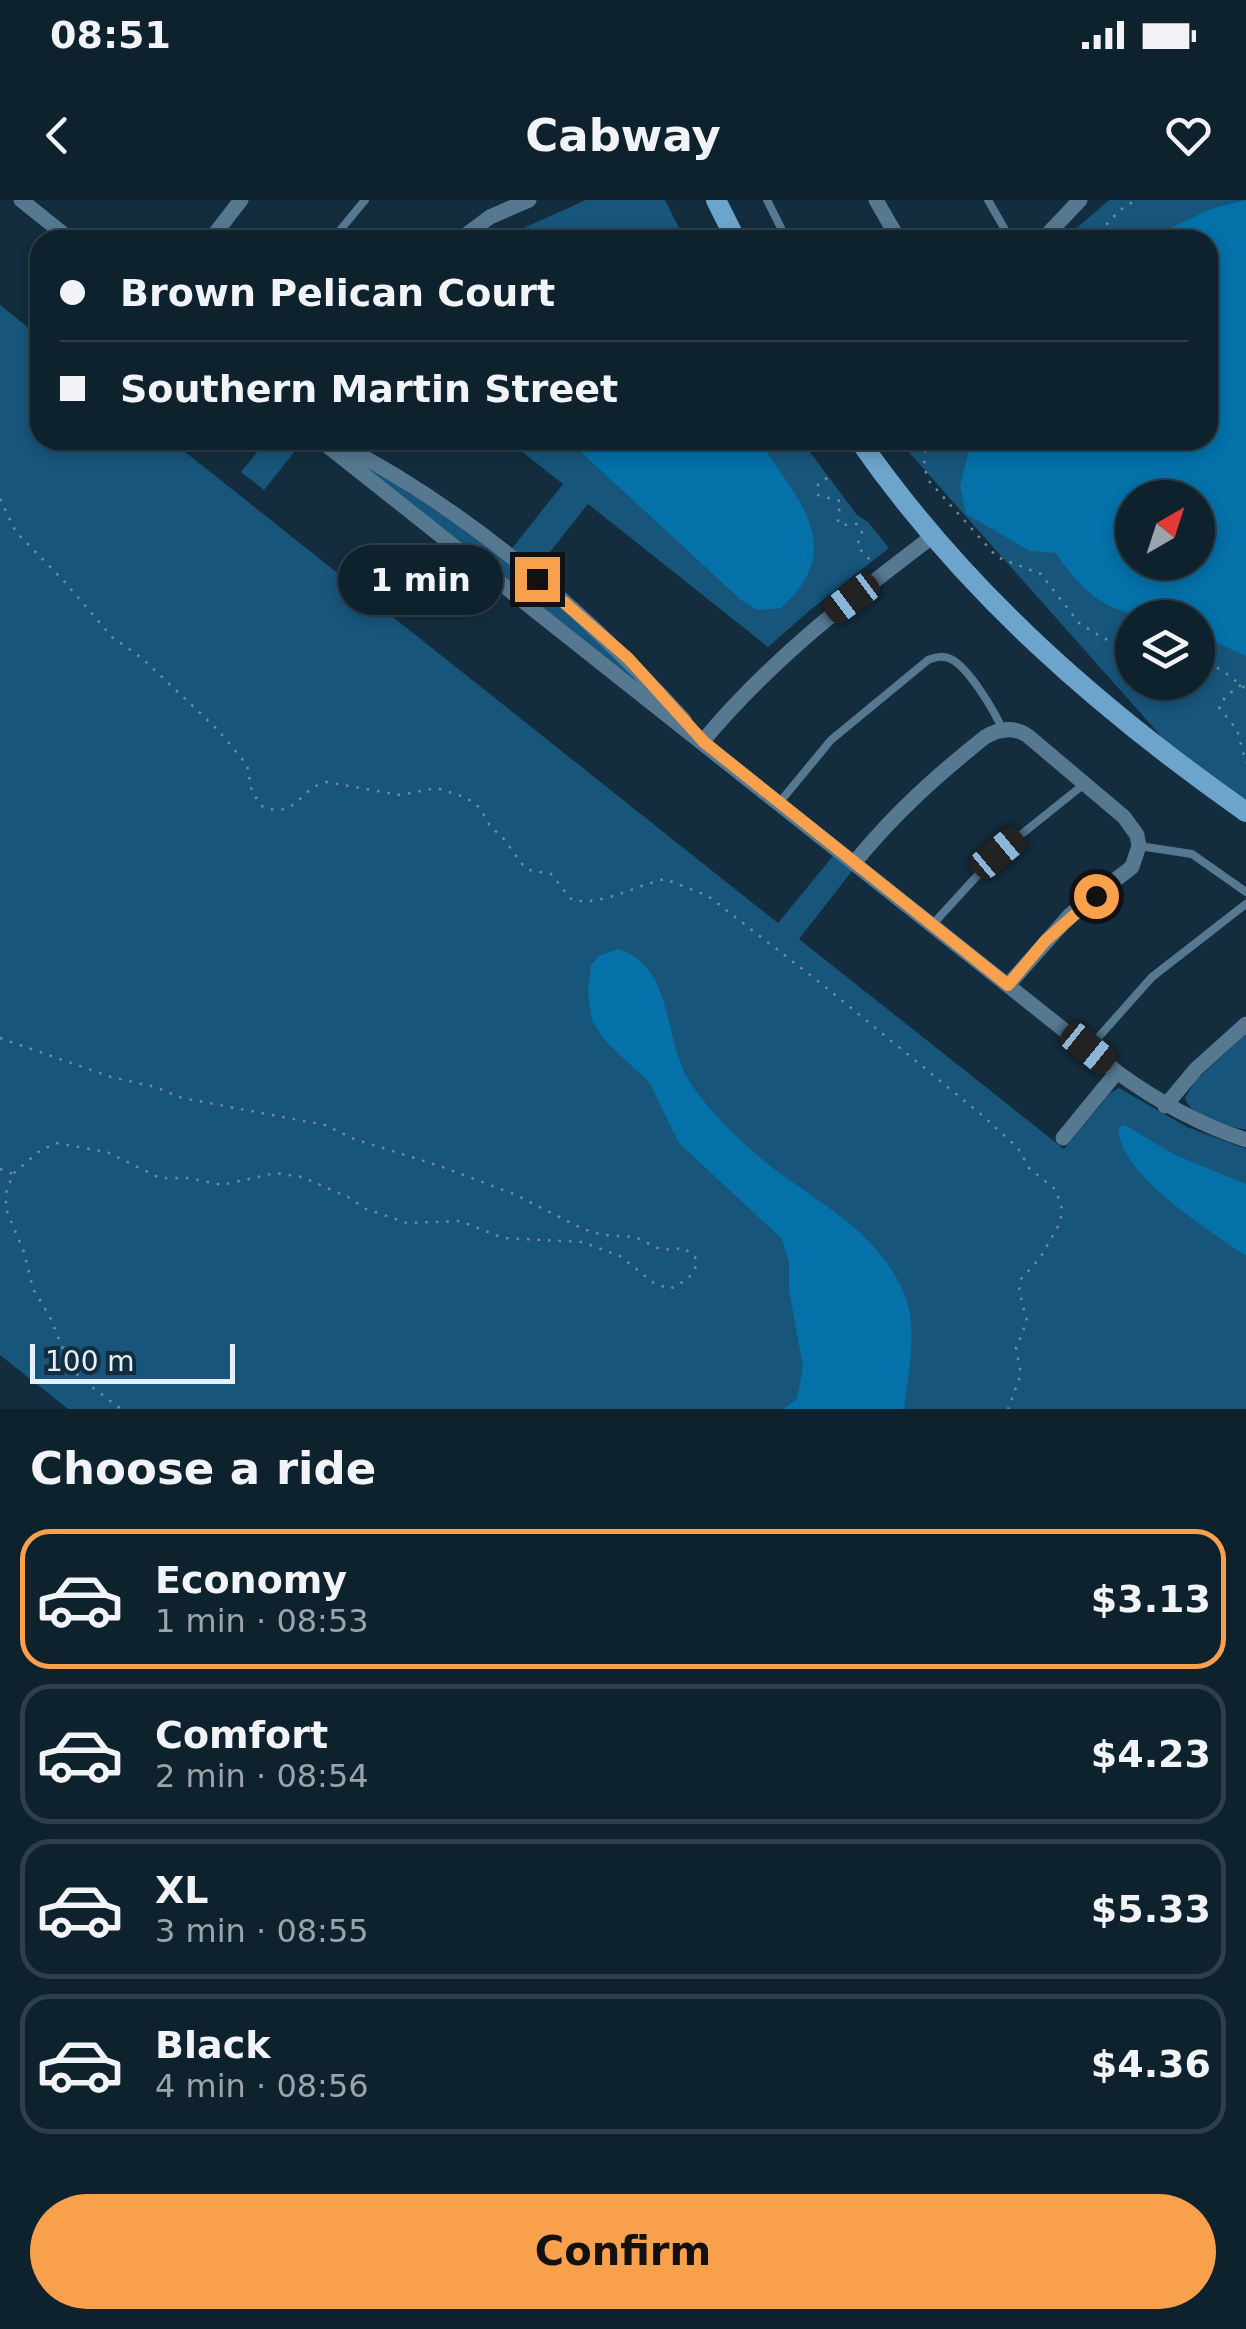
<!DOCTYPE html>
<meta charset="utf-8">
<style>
body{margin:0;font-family:"DejaVu Sans",sans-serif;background:#172a36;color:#f1f3f6;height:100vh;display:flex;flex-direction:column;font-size:38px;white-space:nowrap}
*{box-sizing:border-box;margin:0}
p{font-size:32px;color:#9ba4aa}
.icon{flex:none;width:55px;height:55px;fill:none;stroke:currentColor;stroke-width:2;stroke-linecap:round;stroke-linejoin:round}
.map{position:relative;height:1209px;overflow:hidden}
.drawer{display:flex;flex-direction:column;background:#0e222e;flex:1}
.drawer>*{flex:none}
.top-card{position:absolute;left:30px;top:30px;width:1188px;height:220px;border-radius:30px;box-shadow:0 5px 15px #0003,0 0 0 2px #2e3f4a;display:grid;align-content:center;height:220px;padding:0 30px;background:#0e222e}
.needle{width:65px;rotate:39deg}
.buttons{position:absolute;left:1115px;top:280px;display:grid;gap:20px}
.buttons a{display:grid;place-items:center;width:100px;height:100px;border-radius:50%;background:#0e222e;box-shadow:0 5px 15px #0003,0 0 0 2px #2e3f4a;font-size:50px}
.scale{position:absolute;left:30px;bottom:25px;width:205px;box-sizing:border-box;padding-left:10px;border:5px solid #e2f1fd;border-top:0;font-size:28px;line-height:35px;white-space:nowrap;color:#e2f1fd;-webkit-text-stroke:8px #132d3e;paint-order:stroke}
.end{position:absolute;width:45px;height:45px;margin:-22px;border:12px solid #f9a04c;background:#111;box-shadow:0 0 0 5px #111}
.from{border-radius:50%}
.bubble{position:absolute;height:70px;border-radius:35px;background:#0e222e;box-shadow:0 5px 15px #0003,0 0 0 2px #2e3f4a;font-size:32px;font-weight:800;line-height:70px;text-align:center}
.car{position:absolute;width:30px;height:60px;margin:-30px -15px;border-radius:12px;box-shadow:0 0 8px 2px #0007;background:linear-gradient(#222 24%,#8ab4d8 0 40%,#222 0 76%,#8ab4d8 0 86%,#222 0)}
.top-card b{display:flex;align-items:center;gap:35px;height:95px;font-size:38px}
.top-card b+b{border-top:2px solid #2e3f4a}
.top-card i{width:25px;height:25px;background:#f1f3f6}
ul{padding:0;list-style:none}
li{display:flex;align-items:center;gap:30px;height:140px;margin:0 20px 15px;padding:0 10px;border:5px solid #2e3f4a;border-radius:30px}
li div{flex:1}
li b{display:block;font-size:38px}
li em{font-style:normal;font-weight:800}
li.current{border-color:#f9a04c}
li>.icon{width:90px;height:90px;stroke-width:1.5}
h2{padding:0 30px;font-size:45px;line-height:120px}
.action{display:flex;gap:20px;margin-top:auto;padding:20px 30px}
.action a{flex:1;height:115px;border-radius:60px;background:#f9a04c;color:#111;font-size:40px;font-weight:800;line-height:115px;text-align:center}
.status{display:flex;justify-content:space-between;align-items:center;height:70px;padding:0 50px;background:#0e222e;direction:ltr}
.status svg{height:28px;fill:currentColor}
header{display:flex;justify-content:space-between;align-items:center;height:130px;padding:0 30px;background:#0e222e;font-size:45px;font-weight:800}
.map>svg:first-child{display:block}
.green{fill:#17557b;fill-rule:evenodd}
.water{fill:#0471a9;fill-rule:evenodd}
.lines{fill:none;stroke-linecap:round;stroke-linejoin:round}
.path{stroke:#768b9a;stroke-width:2.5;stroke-dasharray:2.5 8;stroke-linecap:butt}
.service{stroke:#567891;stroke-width:8}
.minor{stroke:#567891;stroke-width:15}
.secondary{stroke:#6da4cb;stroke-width:20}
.route{stroke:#f9a04c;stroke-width:12}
</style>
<div class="status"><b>08:51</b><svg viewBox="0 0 49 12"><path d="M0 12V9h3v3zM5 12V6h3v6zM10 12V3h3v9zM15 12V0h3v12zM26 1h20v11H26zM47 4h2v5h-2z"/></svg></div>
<header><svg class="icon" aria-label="back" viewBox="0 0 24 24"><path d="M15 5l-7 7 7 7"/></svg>Cabway<svg class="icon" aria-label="heart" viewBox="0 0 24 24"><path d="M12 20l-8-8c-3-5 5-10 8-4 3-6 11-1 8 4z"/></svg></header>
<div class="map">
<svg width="1246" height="1209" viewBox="0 0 1246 1209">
<rect width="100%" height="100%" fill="#132d3e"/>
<path class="green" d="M586,0H665L685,40H497Z
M1109,0H1246V602L1176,553L898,240H1208V40H1063ZM1132,298H1198V362H1132ZM1132,418H1198V482H1132Z
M0,105L40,137V240H170L778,723L833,656L852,671L799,739L1064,949L1110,893L1119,888L1187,927L1246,949V1209H68L0,1155Z
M267,240H304L264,290L241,272Z
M507,240H801L857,315L868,322L889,348L809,411L768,447L588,304L535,371L510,351L563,284Z
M352,256C406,291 460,325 510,364C565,406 613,455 663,503Z
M1246,834V930C1225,925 1192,919 1185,898L1195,881Z"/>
<path class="water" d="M1246,0V456L1198,434V418C1129,418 1097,415 1056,353L1030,351L966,314L960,286L972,240H1208V40H1145L1211,9ZM1132,298H1198V362H1132Z
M568,240H759C796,299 849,347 781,408L758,410L741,400Z
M618,749C676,767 662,842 691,884C710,912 738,939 764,961C814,1001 880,1031 905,1096C918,1129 908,1175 904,1209H783L797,1199L803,1167L789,1090V1062L782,1039L679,943L649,882L606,842L592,821L588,791L591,765L599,756Z
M1125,925L1173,954L1246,984V1056C1213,1033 1114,972 1119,927Z"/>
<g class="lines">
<path class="path" d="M1092,40L1120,10L1136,0
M926,240L924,267L929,281L997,357L1041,374L1079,423L1103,438L1132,449
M827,278L818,284V295L840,301L838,322L841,325L857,324C866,332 860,336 857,346L872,362
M0,299L16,332L63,380L112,437L143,459L218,530L247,565L252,592L263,607C298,619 298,589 326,582L400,595L437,588L467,598L480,608L490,626L503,638L523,665L529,670L551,674L572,700C602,706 637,685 665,679L708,696L823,785L983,916L1018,948L1029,968L1056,990L1062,1009L1060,1023L1040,1058L1021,1079L1019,1090L1027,1121L1016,1148L1021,1174L1008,1209
M1198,459L1222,470L1246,489
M1241,485L1226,496L1219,507L1237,530L1246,563
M0,838L111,877L155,887L182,898L325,925L354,939L437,965L514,994L583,1029L603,1035L635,1037L662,1050L684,1048L695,1057L697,1065L688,1079L670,1089L654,1083L620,1056L582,1042L503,1038L460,1021L407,1023L366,1009L348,997L302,977L275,973L222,985L189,978H160L107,952L56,943L38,952L13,974L6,993V1009L24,1052L33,1089L50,1117L69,1164L80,1178L121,1209
M0,969L13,974"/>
<path class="service" d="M767,0L787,40
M988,0L1011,40
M332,40L365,0
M779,603L831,540L928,460C936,457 943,455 951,459C970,469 994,511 1003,530
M1139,646L1192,654L1246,692
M932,725L998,653L1083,585
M1088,849L1152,777L1246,704"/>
<path class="minor" d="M21,0L71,40
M876,0L899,40
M210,40L241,0
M459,40L490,17L529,0
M1042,40L1080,0
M320,240L1117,872C1158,902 1198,924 1246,940
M332,240C465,308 583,409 684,520
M703,541C770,460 850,399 933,336
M854,663C895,613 935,577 985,537C999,529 1014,526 1028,536L1124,617L1137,635L1139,646L1132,667L1070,715L1008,785
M1165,906L1196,869L1246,824
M1063,938L1117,872"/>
<path class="secondary" d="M716,0L736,40
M859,240C963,390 1098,508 1246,612"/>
</g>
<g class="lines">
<path class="route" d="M537,379L628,458L704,542L1008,785L1045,741L1096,696"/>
</g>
</svg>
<div class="buttons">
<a><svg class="needle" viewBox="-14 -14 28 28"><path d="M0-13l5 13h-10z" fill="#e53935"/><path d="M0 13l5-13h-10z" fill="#9ba4aa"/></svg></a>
<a><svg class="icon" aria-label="layers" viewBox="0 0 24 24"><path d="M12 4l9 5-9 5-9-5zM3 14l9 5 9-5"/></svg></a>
</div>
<div class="scale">100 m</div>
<i class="end from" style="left:1096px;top:696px"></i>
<i class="end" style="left:537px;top:379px"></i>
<div class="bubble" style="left:338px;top:345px;width:165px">1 min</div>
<i class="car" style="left:852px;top:398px;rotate:233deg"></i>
<i class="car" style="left:998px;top:653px;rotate:50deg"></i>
<i class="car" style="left:1088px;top:848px;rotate:129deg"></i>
<div class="top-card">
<b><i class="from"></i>Brown Pelican Court</b>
<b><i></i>Southern Martin Street</b>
</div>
</div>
<section class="drawer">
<h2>Choose a ride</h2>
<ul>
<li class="current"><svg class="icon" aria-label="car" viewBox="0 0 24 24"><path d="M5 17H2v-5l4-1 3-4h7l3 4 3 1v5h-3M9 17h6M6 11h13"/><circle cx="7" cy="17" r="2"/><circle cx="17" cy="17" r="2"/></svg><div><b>Economy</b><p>1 min · 08:53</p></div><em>$3.13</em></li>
<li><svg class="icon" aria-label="car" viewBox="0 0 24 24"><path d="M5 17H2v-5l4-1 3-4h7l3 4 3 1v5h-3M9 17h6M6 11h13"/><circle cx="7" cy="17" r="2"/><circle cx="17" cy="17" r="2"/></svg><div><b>Comfort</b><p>2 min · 08:54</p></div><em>$4.23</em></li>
<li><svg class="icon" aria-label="car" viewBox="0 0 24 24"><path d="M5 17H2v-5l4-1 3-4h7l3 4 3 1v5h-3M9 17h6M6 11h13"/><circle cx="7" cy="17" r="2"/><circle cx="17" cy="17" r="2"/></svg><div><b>XL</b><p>3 min · 08:55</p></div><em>$5.33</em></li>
<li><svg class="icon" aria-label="car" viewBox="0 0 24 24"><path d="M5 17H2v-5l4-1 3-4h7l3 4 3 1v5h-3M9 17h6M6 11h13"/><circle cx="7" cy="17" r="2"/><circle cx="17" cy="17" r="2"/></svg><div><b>Black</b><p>4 min · 08:56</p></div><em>$4.36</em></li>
</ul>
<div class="action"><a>Confirm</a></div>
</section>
